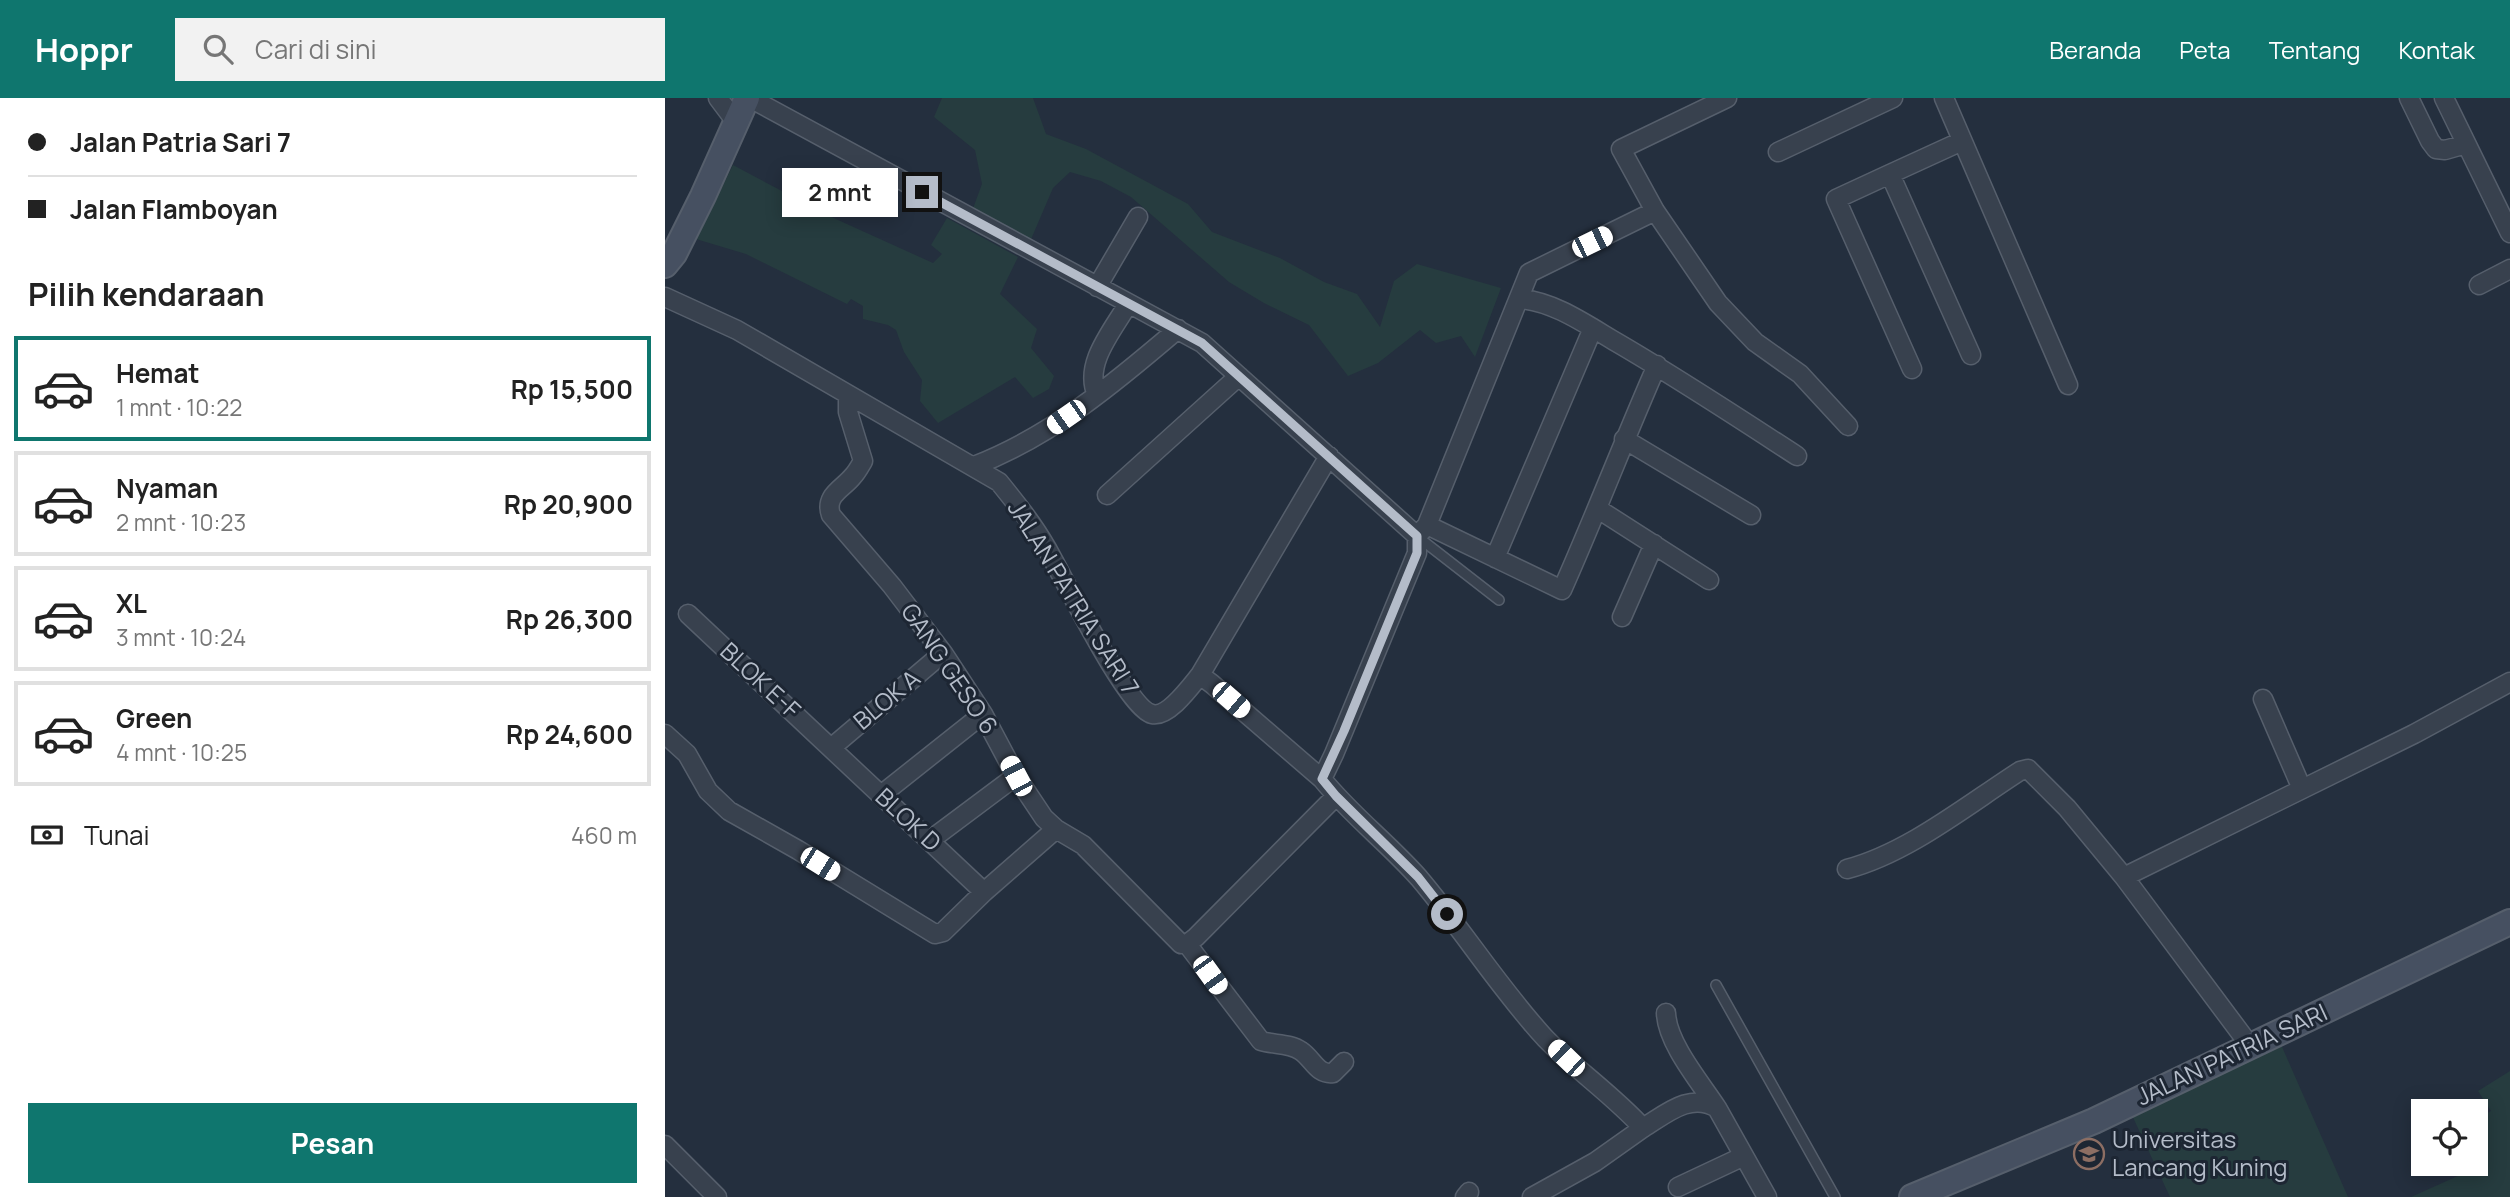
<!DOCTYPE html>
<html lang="id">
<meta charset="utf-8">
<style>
body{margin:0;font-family:Manrope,sans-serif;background:#f2f2f2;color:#222;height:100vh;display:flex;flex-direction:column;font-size:26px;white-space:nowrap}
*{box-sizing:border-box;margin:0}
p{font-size:23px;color:#767676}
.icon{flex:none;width:38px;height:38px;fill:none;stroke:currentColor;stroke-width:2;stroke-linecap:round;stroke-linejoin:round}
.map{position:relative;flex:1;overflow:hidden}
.sheet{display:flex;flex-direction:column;background:#fff;width:665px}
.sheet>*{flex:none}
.banner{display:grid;align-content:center;height:154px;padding:0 28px;background:#fff}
.controls{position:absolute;left:1746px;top:1001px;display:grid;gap:14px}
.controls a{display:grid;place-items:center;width:77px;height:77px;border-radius:0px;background:#fff;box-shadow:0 4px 18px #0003;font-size:35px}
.end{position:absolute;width:32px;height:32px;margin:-16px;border:9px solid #b4bcc9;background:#111;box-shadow:0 0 0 4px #111}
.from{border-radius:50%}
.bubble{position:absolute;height:49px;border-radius:0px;background:#fff;box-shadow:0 4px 18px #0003;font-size:23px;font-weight:700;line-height:49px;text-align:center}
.car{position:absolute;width:21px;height:42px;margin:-21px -10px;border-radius:9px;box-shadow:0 0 5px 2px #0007;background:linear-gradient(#fff 24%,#345 0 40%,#fff 0 76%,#345 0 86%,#fff 0)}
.banner b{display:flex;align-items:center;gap:24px;height:66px;font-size:26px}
.banner b+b{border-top:2px solid #e0e0e0}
.banner i{width:18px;height:18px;background:#222}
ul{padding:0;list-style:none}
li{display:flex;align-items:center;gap:21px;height:105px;margin:0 14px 10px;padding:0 14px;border:4px solid #e0e0e0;border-radius:0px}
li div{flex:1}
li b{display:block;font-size:26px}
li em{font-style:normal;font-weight:700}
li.selected{border-color:#0f766e}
li>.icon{width:63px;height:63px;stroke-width:1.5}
h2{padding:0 28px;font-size:32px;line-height:84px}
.pay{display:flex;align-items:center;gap:18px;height:77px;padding:0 28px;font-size:26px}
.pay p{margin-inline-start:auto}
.primary-button{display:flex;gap:14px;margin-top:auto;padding:14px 28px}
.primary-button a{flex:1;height:80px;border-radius:0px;background:#0f766e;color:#fff;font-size:28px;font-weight:700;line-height:80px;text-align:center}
header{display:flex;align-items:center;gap:42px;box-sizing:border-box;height:98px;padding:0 35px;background:#0f766e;color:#fff}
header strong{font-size:33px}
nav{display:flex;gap:38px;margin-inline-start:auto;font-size:24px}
.search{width:490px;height:63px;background:#f2f2f2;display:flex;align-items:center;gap:18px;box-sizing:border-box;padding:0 24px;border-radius:0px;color:#767676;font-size:26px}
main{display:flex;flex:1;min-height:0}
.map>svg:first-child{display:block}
.green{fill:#263c3f}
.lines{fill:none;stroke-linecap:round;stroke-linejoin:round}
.lane-casing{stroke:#565f6c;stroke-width:12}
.street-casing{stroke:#565f6c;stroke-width:21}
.secondary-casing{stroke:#565f6c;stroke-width:28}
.lane{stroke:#38414e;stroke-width:9}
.street{stroke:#38414e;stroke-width:18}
.secondary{stroke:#465061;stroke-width:24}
.route{stroke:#b4bcc9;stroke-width:9}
.labels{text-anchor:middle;stroke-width:6;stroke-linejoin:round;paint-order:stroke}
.street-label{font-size:24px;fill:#b4bcc9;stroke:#1d2633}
.poi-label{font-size:24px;fill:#b4bcc9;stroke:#1d2633;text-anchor:start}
</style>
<header>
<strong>Hoppr</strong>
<div class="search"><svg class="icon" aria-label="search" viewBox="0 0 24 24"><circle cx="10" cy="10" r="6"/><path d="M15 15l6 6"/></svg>Cari di sini</div>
<nav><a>Beranda</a><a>Peta</a><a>Tentang</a><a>Kontak</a></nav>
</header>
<main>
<section class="sheet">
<div class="banner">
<b><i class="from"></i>Jalan Patria Sari 7</b>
<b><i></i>Jalan Flamboyan</b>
</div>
<h2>Pilih kendaraan</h2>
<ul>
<li class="selected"><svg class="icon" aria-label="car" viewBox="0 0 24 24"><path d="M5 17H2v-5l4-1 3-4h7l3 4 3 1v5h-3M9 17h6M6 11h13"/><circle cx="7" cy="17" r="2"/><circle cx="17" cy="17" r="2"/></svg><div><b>Hemat</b><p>1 mnt · 10:22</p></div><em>Rp 15,500</em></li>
<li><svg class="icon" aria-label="car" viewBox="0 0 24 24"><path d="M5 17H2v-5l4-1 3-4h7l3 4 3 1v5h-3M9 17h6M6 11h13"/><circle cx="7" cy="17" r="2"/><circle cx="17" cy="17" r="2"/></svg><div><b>Nyaman</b><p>2 mnt · 10:23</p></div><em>Rp 20,900</em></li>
<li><svg class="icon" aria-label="car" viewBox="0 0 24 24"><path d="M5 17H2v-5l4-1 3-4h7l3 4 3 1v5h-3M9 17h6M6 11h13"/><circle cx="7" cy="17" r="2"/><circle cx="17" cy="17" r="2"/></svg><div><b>XL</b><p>3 mnt · 10:24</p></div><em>Rp 26,300</em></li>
<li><svg class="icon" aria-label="car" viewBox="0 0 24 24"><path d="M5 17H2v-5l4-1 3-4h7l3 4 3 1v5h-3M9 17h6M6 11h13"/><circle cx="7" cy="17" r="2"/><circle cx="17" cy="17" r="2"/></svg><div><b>Green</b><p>4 mnt · 10:25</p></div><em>Rp 24,600</em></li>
</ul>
<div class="pay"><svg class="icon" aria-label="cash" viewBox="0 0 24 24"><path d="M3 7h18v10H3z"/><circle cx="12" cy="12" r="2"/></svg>Tunai<p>460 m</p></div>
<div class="primary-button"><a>Pesan</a></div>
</section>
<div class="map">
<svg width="1845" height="1099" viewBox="0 0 1845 1099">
<rect width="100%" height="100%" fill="#242f3e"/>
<path class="green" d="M277,0H368L381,36L421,51L523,106L547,134L615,160L659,184L692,196L715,229L729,183L752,166L836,190L810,259L796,238L771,245L755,232L713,265L683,278L644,227L599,205L564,184L466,99L436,83L405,74L388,90L364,146L306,116L317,86L310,52L269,19Z
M68,67L162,117L268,165L277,156L266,147L282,120L353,159L335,196L372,231L366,250L389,278L384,291L368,300L350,279L273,325L255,303L257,282L239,254L231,232L223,227L198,221V208L186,201L182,206L81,156L31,141Z
M1614,942L1683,1099H1505L1465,1013Z
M1845,973V1099H1746L1795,1077L1788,1066H1811V1022L1826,1013L1813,993Z"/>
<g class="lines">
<g class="lane-casing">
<path id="lane" d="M753,439L834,502
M1051,887L1170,1099"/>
</g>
<g class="street-casing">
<path id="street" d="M53,0L71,24
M85,0L537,245L752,438
M1062,0L956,51L990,113L1053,205L1090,244L1135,276L1183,328
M1279,0L1403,287
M1744,0L1765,43L1771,51L1780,52L1801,46
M1779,0L1845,135
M1297,43L1225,76L1306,257
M1113,54L1228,0
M1225,76L1171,101L1247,271
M1814,187L1845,171
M432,189L473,119
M0,199L72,232L334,384C351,405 368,426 381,449C398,478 462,610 487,616C503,620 526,588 535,577L547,586L657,681C686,717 723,745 754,780C798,832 834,890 880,940C911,972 948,997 978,1030C1001,1016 1025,994 1052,1010L1102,1099
M855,201C888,203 922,227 951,244C1013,280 1072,319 1132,358
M183,297V314L198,363C195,368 192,374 188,378C178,391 159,397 166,417L227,488L278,555L318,616L351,678L379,720L391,731L418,747L516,846H522L531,839L671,698
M432,297C418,266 448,232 463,206
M959,341L1086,417
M309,368C387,338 451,284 513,231
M442,397L574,278
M933,411L1044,482
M762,427L897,492C930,418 959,342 992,267
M752,438L762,427L864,175L990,113
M830,460L928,230
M23,516L319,794
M957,519L989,446
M535,577L664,358
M1598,601L1637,691
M0,636L22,656L43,693L64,713L133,752L270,836L278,834L319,794L391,731
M166,650L278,555
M657,681L669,656L752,455V438
M216,697L318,616
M264,743L351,678
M1182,771C1243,755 1302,707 1355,673L1363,671L1402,710L1459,779L1586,949
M1459,779L1749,636L1845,584
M522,846L596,943C609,947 625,945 636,953C648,961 652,977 668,975L679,964
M1001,915C1002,945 1035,984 1052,1010
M0,1047L52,1099
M1013,1089L1079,1058
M800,1099L804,1094
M867,1099L930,1064L978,1030"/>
</g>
<g class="secondary-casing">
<path id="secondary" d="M0,167L9,156L38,98L82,0
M1247,1099L1429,1023L1845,824"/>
</g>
<use href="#lane" class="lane"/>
<use href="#street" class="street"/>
<use href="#secondary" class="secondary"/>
</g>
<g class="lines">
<path class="route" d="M257,94L537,245L752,438V455L679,633L657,681L671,698L753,779L782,816"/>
</g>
<defs>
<g id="university-ring" transform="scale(1.575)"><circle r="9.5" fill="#1d2633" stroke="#8d6e63" stroke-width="1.5"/><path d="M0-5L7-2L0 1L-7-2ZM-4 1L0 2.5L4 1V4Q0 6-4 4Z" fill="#8d6e63"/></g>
</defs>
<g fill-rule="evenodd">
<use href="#university-ring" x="1424" y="1056"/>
</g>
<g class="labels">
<g class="street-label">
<text transform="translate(408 500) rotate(58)" y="8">JALAN PATRIA SARI 7</text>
<text transform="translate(284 571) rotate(56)" y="8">GANG GESO 6</text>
<text transform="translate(95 583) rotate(43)" y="8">BLOK E-F</text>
<text transform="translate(222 602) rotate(-40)" y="8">BLOK A</text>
<text transform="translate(243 722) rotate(43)" y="8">BLOK D</text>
<text transform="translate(1567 957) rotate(-25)" y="8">JALAN PATRIA SARI</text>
</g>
<g class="poi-label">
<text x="1447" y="1050">Universitas<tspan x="1447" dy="28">Lancang Kuning</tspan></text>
</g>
</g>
</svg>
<div class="controls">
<a><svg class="icon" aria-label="locate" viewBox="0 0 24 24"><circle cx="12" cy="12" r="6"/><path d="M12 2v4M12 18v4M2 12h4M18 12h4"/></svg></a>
</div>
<i class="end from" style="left:782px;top:816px"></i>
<i class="end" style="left:257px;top:94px"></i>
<div class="bubble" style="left:117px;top:70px;width:116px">2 mnt</div>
<i class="car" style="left:927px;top:144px;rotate:64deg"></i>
<i class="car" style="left:401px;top:319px;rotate:235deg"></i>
<i class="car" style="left:566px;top:602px;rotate:131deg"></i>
<i class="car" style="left:351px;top:678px;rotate:332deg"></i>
<i class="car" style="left:155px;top:766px;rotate:122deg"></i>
<i class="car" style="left:545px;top:877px;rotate:144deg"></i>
<i class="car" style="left:901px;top:960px;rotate:314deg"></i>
</div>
</main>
